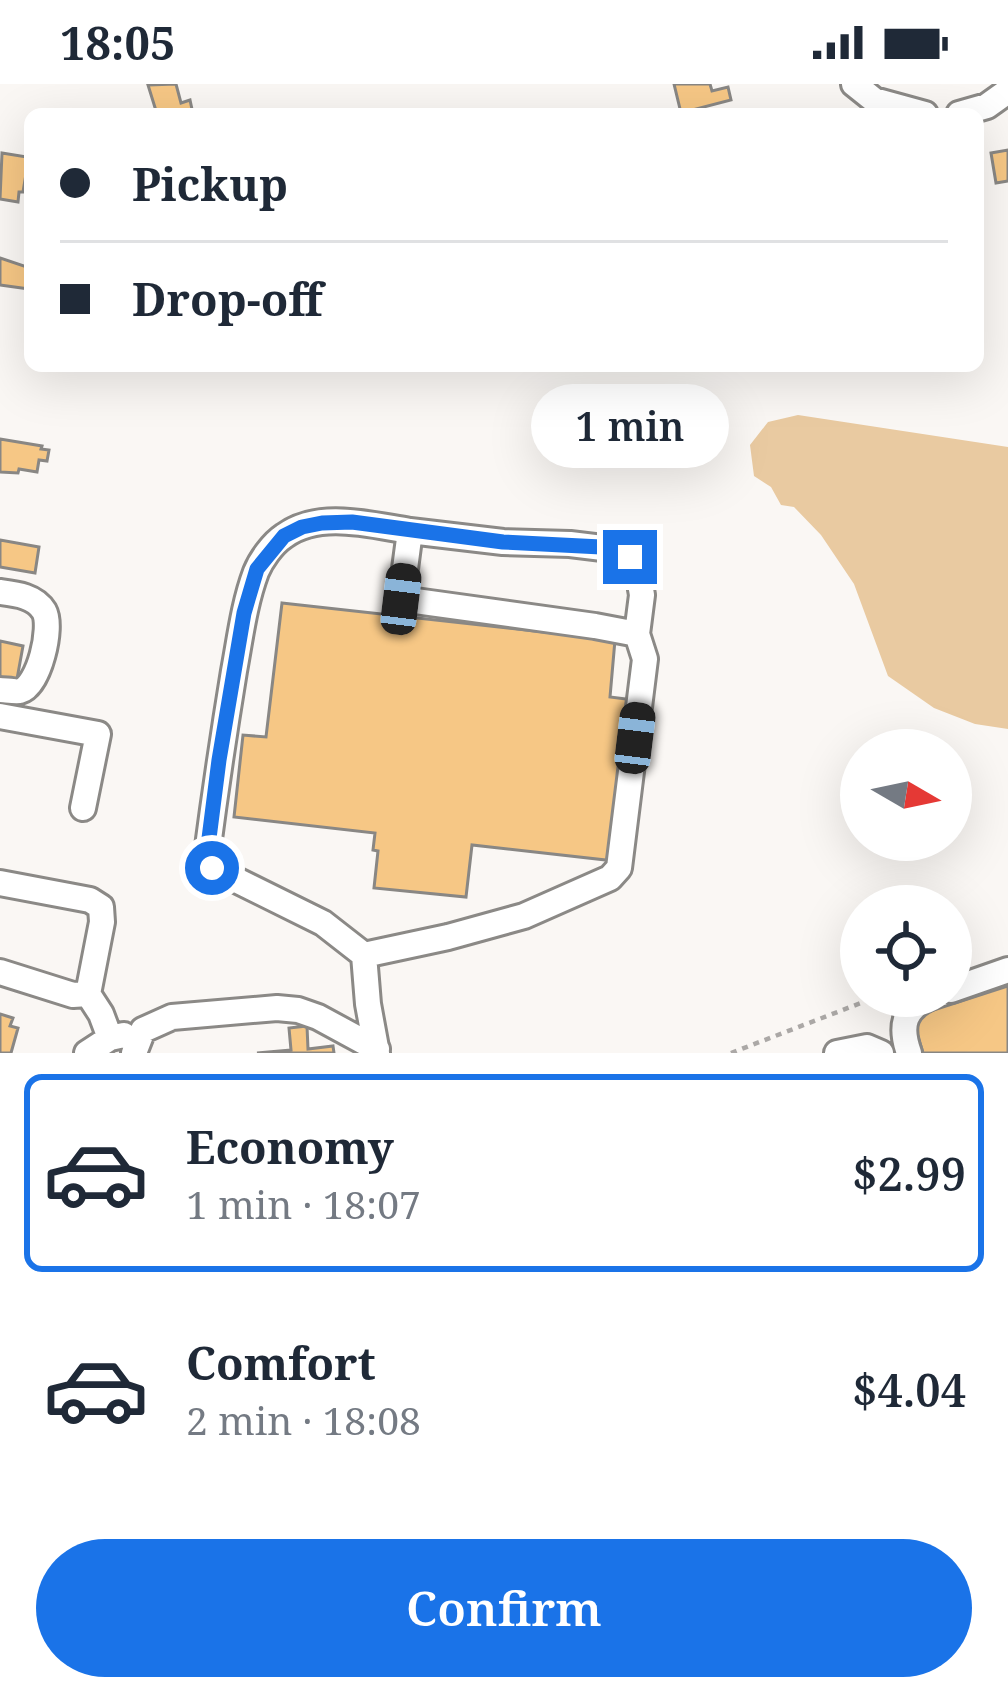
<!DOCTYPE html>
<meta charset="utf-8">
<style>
body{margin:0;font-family:"Noto Serif",serif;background:#f6f6f7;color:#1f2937;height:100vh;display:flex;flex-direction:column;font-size:45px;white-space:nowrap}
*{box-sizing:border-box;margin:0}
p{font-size:39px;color:#747a83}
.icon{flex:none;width:66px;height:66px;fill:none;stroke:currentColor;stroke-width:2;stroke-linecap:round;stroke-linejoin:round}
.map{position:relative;height:969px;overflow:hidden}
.details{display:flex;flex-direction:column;background:#fff;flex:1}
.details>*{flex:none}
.top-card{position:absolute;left:24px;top:24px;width:960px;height:264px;border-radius:18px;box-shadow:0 12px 48px #0002;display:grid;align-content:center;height:264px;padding:0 36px;background:#fff}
.needle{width:78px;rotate:99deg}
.buttons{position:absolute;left:840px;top:645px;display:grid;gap:24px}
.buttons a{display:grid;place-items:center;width:132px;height:132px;border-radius:50%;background:#fff;box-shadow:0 12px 48px #0002;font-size:60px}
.end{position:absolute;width:54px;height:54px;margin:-27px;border:15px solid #1a73e8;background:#fff;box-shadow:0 0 0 6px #fff}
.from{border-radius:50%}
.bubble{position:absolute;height:84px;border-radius:42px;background:#fff;box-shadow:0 12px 48px #0002;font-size:39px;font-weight:600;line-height:84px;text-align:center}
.car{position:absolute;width:36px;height:72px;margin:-36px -18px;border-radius:15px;box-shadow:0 0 9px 3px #0007;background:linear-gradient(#222 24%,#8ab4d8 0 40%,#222 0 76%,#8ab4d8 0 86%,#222 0)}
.top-card b{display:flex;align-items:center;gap:42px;height:114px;font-size:45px}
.top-card b+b{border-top:3px solid #e0e1e3}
.top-card i{width:30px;height:30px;background:#1f2937}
ul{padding:21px 0 0;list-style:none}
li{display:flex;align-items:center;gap:36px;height:198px;margin:0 24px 18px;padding:0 12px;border:6px solid transparent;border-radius:18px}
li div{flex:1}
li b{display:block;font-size:45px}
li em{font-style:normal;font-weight:600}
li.on{border-color:#1a73e8}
li>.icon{width:108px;height:108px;stroke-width:1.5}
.cta{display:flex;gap:24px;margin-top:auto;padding:24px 36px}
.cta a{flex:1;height:138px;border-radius:72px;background:#1a73e8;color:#fff;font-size:48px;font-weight:600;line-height:138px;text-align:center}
.status{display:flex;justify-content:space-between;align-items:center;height:84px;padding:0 60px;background:#fff;direction:ltr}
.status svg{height:33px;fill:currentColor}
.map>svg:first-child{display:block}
.green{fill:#e9caa1}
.building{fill:#f6c785;stroke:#898784;stroke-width:3}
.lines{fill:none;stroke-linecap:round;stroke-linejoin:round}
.minor-casing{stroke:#8b8986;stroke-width:30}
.path{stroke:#aba8a6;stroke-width:4.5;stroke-dasharray:6 6;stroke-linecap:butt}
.minor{stroke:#fff;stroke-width:24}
.route{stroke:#1a73e8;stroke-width:15}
</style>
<div class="status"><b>18:05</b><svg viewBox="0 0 49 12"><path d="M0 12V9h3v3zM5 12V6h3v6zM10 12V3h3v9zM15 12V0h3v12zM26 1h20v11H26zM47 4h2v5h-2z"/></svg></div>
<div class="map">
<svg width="1008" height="969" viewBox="0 0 1008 969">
<rect width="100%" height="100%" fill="#faf7f4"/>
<path class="green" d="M798,331L1008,363V645L975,640L934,624L888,592L854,500L821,451L794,423L781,421L771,403L754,392L750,361L768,338Z"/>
<path class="building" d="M176,0L181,19L190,16L193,30H157L148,1Z
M674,0H710L712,7L728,3L731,16L681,29Z
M1008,66V97L996,99L991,69Z
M2,69L27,73L30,90H26L23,108H19L18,118L0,115Z
M0,174L30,184L29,205L0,201Z
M0,355L42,362L41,365L49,366L47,377L39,376L37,388L19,385L18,389L0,388Z
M0,456L39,463L35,489L0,483Z
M282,519L615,556L610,613L634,616L615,777L472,761L466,813L374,804L378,767L373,766L375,749L234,733L243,651L266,653Z
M0,557L23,562L15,606L0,603Z
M1008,902V969H923L912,933Z
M0,930L13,934L10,942L18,944L11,969H0Z
M307,942L308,965L333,962L334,969H257L291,966L289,944Z"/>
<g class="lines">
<g class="minor-casing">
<path id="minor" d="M854,0L874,16L925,30
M959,30L987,22L1008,7
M410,447L503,458L570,460L619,466L630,473L638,488L642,511L637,550
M0,508C16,510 35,512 44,527C53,543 39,602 20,607C16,608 4,606 0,606
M0,632L98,650L83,724
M0,799L90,816L101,823L102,838L88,910L101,930L110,954
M364,871L323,839L212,784L207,770C215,709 224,648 234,587C240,555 244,520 256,488C261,476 272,460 284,452C319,426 371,441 410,447L401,515L595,542L637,550L645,575L619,784L610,794L524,832L448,853L364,871L368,920L377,969
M0,888L73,911L88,910
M951,906L1008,886
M87,969L110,954L124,951
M134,969L143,946L172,933L277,924L298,926L318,933L377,965
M837,969L867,963L881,969
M909,969C899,941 904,924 932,912"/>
</g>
<path class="path" d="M731,969L879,912"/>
<use href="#minor" class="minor"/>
</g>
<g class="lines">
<path class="route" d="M212,784L207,770L219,676L244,529L257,485L284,452L302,443L322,439L352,438L503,458L601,463L619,466L630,473"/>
</g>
</svg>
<div class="buttons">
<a><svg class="needle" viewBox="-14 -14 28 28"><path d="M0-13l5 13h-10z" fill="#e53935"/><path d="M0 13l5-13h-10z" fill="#747a83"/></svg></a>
<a><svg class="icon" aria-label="locate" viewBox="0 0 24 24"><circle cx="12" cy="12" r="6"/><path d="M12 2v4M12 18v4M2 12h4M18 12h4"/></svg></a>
</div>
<i class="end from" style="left:212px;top:784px"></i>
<i class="end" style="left:630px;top:473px"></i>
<div class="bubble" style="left:531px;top:300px;width:198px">1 min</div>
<i class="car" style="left:401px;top:515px;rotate:7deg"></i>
<i class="car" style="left:635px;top:654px;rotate:7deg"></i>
<div class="top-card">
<b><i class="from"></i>Pickup</b>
<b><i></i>Drop-off</b>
</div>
</div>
<section class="details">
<ul>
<li class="on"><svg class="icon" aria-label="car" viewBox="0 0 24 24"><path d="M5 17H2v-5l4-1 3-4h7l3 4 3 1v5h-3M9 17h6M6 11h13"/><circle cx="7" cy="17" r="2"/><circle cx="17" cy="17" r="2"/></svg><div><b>Economy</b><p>1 min · 18:07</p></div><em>$2.99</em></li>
<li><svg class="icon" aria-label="car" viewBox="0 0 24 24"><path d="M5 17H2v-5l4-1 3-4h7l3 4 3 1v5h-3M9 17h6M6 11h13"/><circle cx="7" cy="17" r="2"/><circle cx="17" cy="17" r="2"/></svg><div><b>Comfort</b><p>2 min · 18:08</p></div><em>$4.04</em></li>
</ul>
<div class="cta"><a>Confirm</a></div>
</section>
